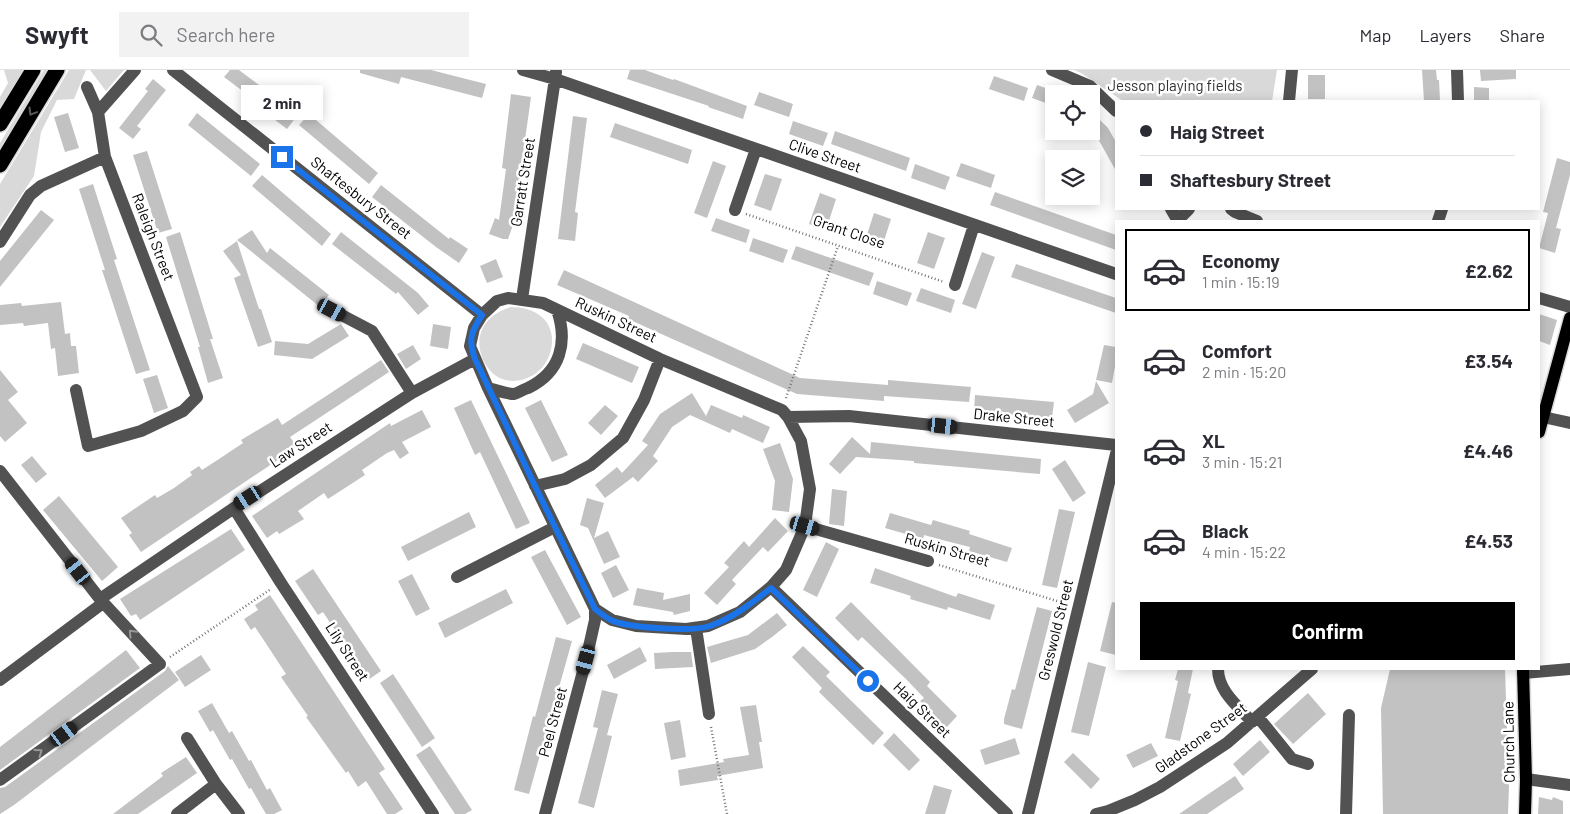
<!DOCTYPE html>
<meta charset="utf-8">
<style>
body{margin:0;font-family:Barlow,sans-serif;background:#f2f2f3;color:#2b2b33;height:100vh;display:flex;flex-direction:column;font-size:19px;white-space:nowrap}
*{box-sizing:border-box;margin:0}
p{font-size:16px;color:#7c7c81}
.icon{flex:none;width:28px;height:28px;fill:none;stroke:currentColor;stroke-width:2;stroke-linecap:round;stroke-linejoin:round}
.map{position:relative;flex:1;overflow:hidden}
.drawer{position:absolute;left:1115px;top:150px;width:425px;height:450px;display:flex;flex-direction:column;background:#fff;border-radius:0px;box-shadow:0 2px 12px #0003}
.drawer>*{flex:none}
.hud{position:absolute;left:1115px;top:30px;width:425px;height:110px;border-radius:0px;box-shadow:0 2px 12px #0003;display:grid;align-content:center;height:110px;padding:0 25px;background:#fff}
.fabs{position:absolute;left:1045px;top:15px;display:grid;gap:10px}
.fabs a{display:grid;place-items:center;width:55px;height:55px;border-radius:0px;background:#fff;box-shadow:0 2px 12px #0003;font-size:25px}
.end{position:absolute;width:22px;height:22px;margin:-11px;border:6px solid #1a73e8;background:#fff;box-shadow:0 0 0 2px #fff}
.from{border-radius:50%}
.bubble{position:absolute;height:35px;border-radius:0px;background:#fff;box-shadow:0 2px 12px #0003;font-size:16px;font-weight:700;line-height:35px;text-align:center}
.car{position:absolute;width:15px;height:30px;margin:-15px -8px;border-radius:6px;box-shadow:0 0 4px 1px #0007;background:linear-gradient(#222 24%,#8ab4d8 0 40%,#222 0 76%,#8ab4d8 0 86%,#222 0)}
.hud b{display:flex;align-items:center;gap:18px;height:48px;font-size:19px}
.hud b+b{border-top:1px solid #e1e1e2}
.hud i{width:12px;height:12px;background:#2b2b33}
ul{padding:9px 0 0;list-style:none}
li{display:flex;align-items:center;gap:15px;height:82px;margin:0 10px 8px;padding:0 15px;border:2px solid transparent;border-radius:0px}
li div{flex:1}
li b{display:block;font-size:19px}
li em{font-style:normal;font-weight:700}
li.active{border-color:#000}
li>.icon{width:45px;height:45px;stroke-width:1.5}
.primary-button{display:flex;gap:10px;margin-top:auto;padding:10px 25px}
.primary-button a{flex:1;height:58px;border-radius:0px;background:#000;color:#fff;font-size:20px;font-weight:700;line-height:58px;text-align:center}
header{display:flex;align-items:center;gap:30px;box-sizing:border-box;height:70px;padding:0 25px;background:#fff;border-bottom:1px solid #e1e1e2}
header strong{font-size:24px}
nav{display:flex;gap:28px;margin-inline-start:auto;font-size:18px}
.search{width:350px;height:45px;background:#f2f2f3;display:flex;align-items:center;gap:12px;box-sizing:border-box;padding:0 18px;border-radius:0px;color:#7c7c81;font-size:19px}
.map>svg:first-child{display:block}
.green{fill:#d9d9d9}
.building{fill:#c2c2c2}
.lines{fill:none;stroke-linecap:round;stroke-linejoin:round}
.major-casing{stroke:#dbdbdb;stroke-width:15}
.highway-casing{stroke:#dbdbdb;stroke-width:18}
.path{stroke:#747474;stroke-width:2.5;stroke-dasharray:1 2.5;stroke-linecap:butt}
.minor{stroke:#525252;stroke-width:12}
.major{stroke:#000;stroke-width:12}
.highway{stroke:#000;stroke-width:15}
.oneway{stroke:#595959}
.oneway2{stroke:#979797}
.route{stroke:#1a73e8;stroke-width:6}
.labels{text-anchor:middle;stroke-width:5;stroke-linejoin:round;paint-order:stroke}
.park-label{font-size:15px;fill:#303030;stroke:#fff}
.street-label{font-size:15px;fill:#000;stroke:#fff}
</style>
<header>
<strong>Swyft</strong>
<div class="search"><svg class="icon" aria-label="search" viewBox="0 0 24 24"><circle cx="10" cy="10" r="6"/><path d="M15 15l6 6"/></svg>Search here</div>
<nav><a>Map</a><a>Layers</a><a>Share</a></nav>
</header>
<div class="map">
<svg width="1570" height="744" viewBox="0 0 1570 744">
<rect width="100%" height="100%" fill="#fff"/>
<path class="green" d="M4,0H24L0,38V27L8,13Z
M44,0H49L0,79V73Z
M69,0H86L74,29L57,30L41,62L34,106L0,157V114Z
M90,0H124L106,21Z
M1074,0H1277L1272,31H1123L1081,3Z
M511,237C540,237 560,256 549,286C540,311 504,321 488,298C470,272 481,246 511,237Z"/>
<path class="building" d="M230,0H239L263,18L261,20L296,47L287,59L258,37L260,34L224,7Z
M360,0H431L486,14L482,28L401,7L399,14L360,3Z
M630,0H645L673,10L674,9L747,36L743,49L708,37L709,36L627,9Z
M1422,0H1436L1437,10H1439L1440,31H1424Z
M1480,0H1516V9L1481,11Z
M1308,5H1325V29H1308Z
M994,6L1028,18L1024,31L989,19Z
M153,9L166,20L137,56L141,59L133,69L119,58L148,21L145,19Z
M1037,15L1054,21V36L1032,28Z
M1474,17L1489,18V31H1474Z
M759,22L793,34L789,47L754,35Z
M511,24L531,27L513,155L508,169H503L489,164L495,148L499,150L506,99L502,98Z
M1091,41L1108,58L1116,72V101L1097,67L1091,61Z
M68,43L79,78L65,82L54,47Z
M197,43L260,94L251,106L188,55Z
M309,44L378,103L369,114L299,55Z
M573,46L587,48L575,142L578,143L575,171L558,169Z
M793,51L828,63L823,76L789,64Z
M615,53L692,80L688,94L610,67Z
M835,61L910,88L906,101L831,74Z
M147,81L172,159L158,163L133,85Z
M1557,88L1570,92V105L1556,158L1561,159L1555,183L1539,178L1548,143L1543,142Z
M713,91L726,96L707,148L694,143Z
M961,93L995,105L991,118L956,106Z
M915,94L950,107L945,120L911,108Z
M765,104L782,109L771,141L754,135Z
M262,105L331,164L322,176L252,116Z
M93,114L117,189L114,190L150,300L136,304L102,200H105L79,119Z
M381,115L449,169L450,167L468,179L459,193L436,177L372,127Z
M995,122L1116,165V180L990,135Z
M820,123L836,129L826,160L809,154Z
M41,140L54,150L0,217V191Z
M874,143L891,149L881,180L864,174Z
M716,148L750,160L746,173L711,161Z
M252,160L267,183L270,178L329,225L320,237L237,170Z
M180,162L213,269H210L223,308L208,313L198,277H200L166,167Z
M341,162L418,223L429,236L418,245L398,222L396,224L332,174Z
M928,162L945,168L934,199L917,193Z
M753,168L788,180L783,193L749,181Z
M237,171L259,239H261L272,272L258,277L234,208L241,205L223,181Z
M796,176L874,203L869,216L791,189Z
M982,182L995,187L976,239L962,234Z
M496,189L503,207L487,213L480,196Z
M1016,194L1116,228V243L1011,207Z
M564,200L800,308L888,315V310L971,317L969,332L884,326V331L797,324L668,267L628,249L629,246L557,215Z
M877,211L912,223L907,236L873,224Z
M921,218L955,230L951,243L916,231Z
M61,232L65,264L70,263L71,276H76L79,303L58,306L55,278L51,279L48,253L24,256L23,253L0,255V235L21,233L22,236Z
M1539,244L1557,250L1550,275L1539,271Z
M341,254L349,266L312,289L274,285L275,271L308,274Z
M433,254L451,257L448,279L430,276Z
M583,273L639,297L632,313L576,289Z
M413,275L421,289L406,299L397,284Z
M1104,275L1116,277V291L1112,313L1096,310Z
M381,290L389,302L290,367L297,377L141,482L129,465L132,463L121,448L155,425L157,428L174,418L192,405L190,402L199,396L202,400L219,389L243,373L241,370L251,364L278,348L282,355Z
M0,300L18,322L8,330L27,353L5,372L0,366Z
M157,305L168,338L154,343L143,309Z
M1096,311L1109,333L1075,353L1067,340L1093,324Z
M692,323L706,346L711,335L742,348L743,345L770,357L763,373L732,359L730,363L690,345L672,357L653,386L658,391L638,412L633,407L605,428L595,415L617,397L622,403L648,375L642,371L660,344Z
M975,325L1054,332L1052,348L974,341Z
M471,330L530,453L516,459L480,382L475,385L454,338Z
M541,330L568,385L552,392L525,338Z
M605,335L618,346L601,365L588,353Z
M422,340L431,357L402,372L409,383L400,389L394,380L387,383L362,400L365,405L328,429L324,423L298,441L304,449L279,464L277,461L267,468L252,446L390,353L391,356Z
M852,367L870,384L871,372L1041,389L1040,404L914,393V391L856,387L840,404L829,394Z
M780,373L793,409L789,442L772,440L775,411L763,379Z
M32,386L47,404L36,413L21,395Z
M1065,390L1086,423L1073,432L1052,399Z
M832,419L847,421L844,456L829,454Z
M59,426L118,497L102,511L43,440Z
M587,428L604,433L594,468L608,461L620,487L604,494L588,458L580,455Z
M1059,439L1075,442L1057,518L1042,515Z
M469,442L476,457L408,491L401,477Z
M890,443L931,455L933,450L970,461L969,464L1012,478L1007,492L969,481L970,477L946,471L924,465L923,469L885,458Z
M775,448L788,461L768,482L763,477L732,510L736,514L717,535L704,523L729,497L724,493L744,471L749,477Z
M231,459L245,480L140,550L136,544L131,546L120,529Z
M826,472L839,479L817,527L803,520Z
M545,480L581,547L567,555L531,487Z
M616,495L629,520L613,528L601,503Z
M875,498L956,527L958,523L995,535L990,550L948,537L947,540L910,529L911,526L870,513Z
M313,499L381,601L368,610L323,542L318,545L295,511Z
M412,504L430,539L416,546L398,511Z
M637,518L664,523L663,530L690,524V541L674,545L673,542L633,535Z
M506,519L513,533L445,568L438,553Z
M270,525L385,699L379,703L403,739L395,744H387L366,711L358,717L348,701L346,703L314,658L306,647L308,646L281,607L286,604L265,572L255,557L251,560L244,549L258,540L255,535Z
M851,532L930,612L927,616L957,646L946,658L920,631L924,628L907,610L862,567L858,571L835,548Z
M1112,532L1116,533V585L1100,581Z
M1037,537L1052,541L1022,659L1004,654V649L1012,619L1015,620Z
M777,543L787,555L772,567L755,579L711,593L707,577L748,565Z
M556,567L572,571L529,724L514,720L533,646L535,647Z
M803,576L830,602L826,606L884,663L873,675L819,622L822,618L792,587Z
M640,577L647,591L614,609L607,595Z
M126,580L140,598L0,700V677Z
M673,582H691L693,597L655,599L654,583Z
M201,585L211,600L185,617L175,602Z
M1088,592L1106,597L1089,666L1071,662Z
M168,596L179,610L14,735L0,744V718L5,717L165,601Z
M1178,599H1193L1188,623L1191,624L1180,671L1165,668L1178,611L1175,610Z
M1390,599H1505L1509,716L1508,744H1383L1381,638Z
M393,604L435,668L422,677L380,613Z
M602,620L618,624L607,665L612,666L594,738L578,733L598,658L593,657Z
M1308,623L1326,644L1293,674L1274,654Z
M212,633L229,663L232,661L249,691L251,690L267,720L270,718L282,740L274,744H266L251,718L249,719L232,689L230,690L213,660L210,662L198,641Z
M756,635L762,672H759L763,698L717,706L718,710L680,716L678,700L724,692L723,689L749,685L740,637Z
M680,650L686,687L671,690L664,653Z
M894,663L920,690L909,701L883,675Z
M1015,668L1020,684L985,695L980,680Z
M1260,670L1270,682L1243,706L1233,694Z
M1151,673L1158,686L1133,698L1126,685Z
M430,676L472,740L465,744H455L416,685Z
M1073,683L1100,709L1091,719L1064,692Z
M186,687L197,703L138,744H113L163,706L161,703Z
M1235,706L1244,719L1207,744H1179Z
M934,715L952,720L945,744H925Z
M1539,727L1552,730L1553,727L1563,731V744H1538Z"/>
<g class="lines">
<g class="major-casing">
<path id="major" d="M1539,362L1570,248
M1523,599L1526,709L1525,744"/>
</g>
<g class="highway-casing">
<path id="highway" d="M0,54L33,0
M0,95L57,0"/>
</g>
<path class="path" d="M746,144L944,212
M786,328L838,176
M939,495L1067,534
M170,587L271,519
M711,657L727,744"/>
<path class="minor" d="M173,0L482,245
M523,0L555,9L1116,204
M1052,0L1090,16L1116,41
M1457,0L1458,31
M1289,31L1292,0
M98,42L135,0
M1171,139L1178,151
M1231,139L1235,142L1257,151
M735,140L756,79
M1177,151L1189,139
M1438,151L1442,139
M0,172L30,125L41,116L105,87
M955,215L974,155
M508,228L543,233L660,289L782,340L788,347L801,371L810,419L805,456L786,500L771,517L740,542L708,556L686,559L636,556L612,550L595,539L488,318L470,276L474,258L482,245L497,231Z
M1539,228L1570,237
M522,229L556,2
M332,240L372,261L412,323
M488,318C496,320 506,324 514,324C518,323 524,319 528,318C561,302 568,272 557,240
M76,320L88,376L141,361L183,341L197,327L105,87L98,42L87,17
M788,347L849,346L1116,375
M1543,347L1570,353
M0,401L100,529L160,594L0,710
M535,416L565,409L591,395L623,368L644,330L660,289
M234,438L281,513L433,744
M805,456L928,491
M457,507L555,457
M771,517L1007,744
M100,529L234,438L412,323L475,289
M696,558L709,644
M1218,599C1218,621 1238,636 1252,652
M1523,603L1570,599
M0,610L103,533
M1258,647L1292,689L1308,694
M1526,709L1570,715
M216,714L239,744
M177,744L216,714L187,668
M545,744L586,590L595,550V539
M1028,744L1116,384
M1096,744L1108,741L1135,730L1160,717L1227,673L1312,599
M1346,744L1349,645"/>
<use href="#major" class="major"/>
<use href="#highway" class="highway"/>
</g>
<defs><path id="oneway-chevron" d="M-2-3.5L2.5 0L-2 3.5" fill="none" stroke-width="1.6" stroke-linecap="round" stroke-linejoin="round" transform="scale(1.25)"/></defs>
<use class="oneway" href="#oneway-chevron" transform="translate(32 42) rotate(121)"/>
<g class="oneway2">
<use href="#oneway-chevron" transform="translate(132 563) rotate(-133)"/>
<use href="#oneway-chevron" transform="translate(39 682) rotate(-36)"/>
</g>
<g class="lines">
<path class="route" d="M282,87L482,245C471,262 468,270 475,289L535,416L595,539C600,543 605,547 611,550C628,558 692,562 710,556C733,548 752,533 771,518L868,611"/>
</g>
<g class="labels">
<g class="park-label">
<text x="1175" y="21">Jesson playing fields</text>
</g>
<g class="street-label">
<text transform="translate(825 86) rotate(19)" y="5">Clive Street</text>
<text transform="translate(523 112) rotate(-81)" y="5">Garratt Street</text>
<text transform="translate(361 128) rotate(38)" y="5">Shaftesbury Street</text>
<text transform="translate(849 162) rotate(19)" y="5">Grant Close</text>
<text transform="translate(153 167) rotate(69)" y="5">Raleigh Street</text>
<text transform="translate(616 250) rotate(25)" y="5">Ruskin Street</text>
<text transform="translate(1014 348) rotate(6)" y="5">Drake Street</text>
<text transform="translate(301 375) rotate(-33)" y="5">Law Street</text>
<text transform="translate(947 480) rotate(16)" y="5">Ruskin Street</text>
<text transform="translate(1056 560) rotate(-76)" y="5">Greswold Street</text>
<text transform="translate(347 582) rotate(57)" y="5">Lily Street</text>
<text transform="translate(922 640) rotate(44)" y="5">Haig Street</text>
<text transform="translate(553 652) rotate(-75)" y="5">Peel Street</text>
<text transform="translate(1201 668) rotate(-36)" y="5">Gladstone Street</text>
<text transform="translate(1509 672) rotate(-91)" y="5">Church Lane</text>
</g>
</g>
</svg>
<div class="fabs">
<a><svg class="icon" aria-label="locate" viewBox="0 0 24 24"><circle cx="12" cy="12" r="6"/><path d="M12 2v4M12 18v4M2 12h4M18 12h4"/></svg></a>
<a><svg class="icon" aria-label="layers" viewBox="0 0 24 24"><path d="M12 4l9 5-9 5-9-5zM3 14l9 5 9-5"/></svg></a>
</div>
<i class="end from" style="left:868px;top:611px"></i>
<i class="end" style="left:282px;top:87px"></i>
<div class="bubble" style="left:241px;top:15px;width:82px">2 min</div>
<i class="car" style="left:332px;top:240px;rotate:118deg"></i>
<i class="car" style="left:943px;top:356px;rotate:96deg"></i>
<i class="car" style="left:248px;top:428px;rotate:237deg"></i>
<i class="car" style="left:805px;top:456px;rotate:106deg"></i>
<i class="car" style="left:78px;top:501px;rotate:322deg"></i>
<i class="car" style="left:586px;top:590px;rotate:195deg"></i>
<i class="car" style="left:64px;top:664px;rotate:54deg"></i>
<div class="hud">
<b><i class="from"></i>Haig Street</b>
<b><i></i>Shaftesbury Street</b>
</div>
<section class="drawer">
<ul>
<li class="active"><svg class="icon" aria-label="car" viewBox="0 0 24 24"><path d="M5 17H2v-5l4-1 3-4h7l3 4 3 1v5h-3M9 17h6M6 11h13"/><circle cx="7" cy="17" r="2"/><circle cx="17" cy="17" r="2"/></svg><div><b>Economy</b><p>1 min · 15:19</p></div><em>£2.62</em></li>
<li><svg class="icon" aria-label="car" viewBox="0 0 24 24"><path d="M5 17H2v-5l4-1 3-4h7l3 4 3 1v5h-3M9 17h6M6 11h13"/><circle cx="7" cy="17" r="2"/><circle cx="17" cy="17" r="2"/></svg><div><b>Comfort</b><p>2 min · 15:20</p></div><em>£3.54</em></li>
<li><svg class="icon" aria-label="car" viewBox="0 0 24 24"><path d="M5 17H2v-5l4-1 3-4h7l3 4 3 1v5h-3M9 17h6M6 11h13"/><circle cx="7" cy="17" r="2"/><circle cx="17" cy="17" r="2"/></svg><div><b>XL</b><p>3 min · 15:21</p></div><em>£4.46</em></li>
<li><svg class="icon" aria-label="car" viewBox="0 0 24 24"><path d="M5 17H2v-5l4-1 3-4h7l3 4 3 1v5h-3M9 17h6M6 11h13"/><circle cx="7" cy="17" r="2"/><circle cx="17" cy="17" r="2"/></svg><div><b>Black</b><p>4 min · 15:22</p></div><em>£4.53</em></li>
</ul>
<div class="primary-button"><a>Confirm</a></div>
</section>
</div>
